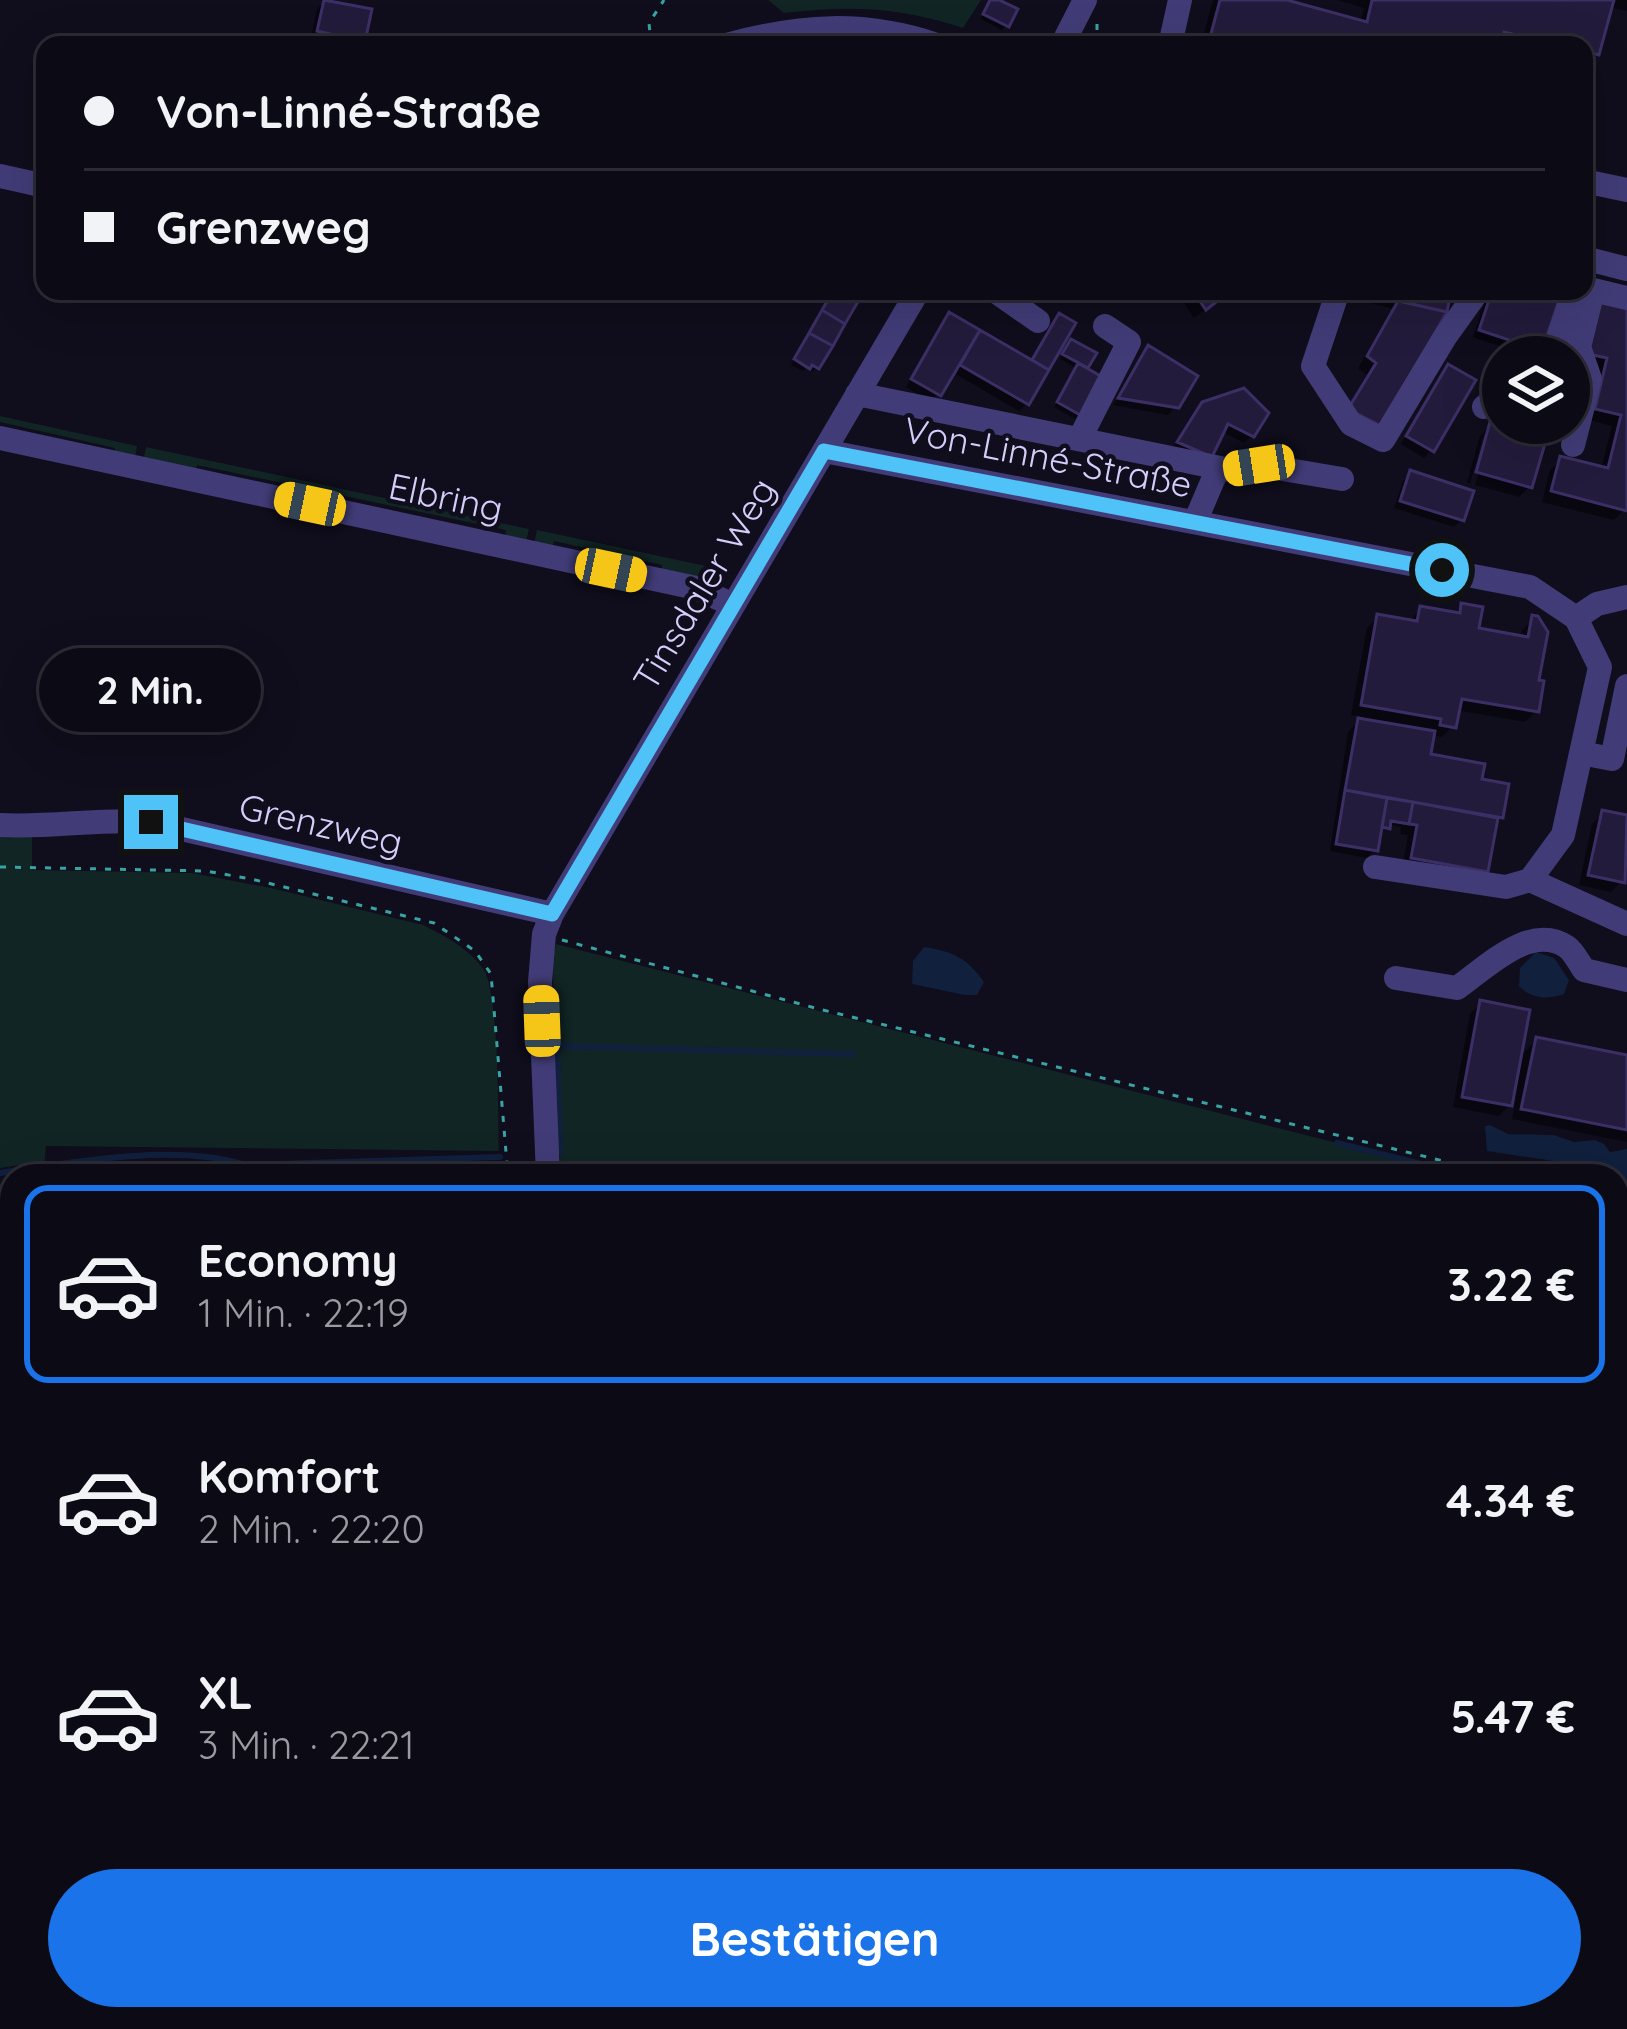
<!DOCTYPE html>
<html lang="de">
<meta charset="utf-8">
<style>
body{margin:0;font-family:Quicksand,sans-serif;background:#1a1822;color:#f1f3f6;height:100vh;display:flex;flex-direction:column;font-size:45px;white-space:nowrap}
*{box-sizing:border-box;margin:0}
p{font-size:39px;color:#9a9aa0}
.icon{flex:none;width:66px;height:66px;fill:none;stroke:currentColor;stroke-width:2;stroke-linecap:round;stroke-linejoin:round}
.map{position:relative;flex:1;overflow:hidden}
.panel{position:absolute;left:0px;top:1164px;width:1629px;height:867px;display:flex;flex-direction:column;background:#0c0a15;border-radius:36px 36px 0 0;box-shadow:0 12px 48px #0002,0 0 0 3px #2c2b34}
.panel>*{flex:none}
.banner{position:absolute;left:36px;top:36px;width:1557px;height:264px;border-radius:24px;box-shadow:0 12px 48px #0002,0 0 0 3px #2c2b34;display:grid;align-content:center;height:264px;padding:0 48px;background:#0c0a15}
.tools{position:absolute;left:1482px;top:336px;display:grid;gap:24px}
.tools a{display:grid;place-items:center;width:108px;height:108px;border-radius:50%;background:#0c0a15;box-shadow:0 12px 48px #0002,0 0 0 3px #2c2b34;font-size:60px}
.end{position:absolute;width:54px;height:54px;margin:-27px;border:15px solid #4fc3f7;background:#111;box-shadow:0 0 0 6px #111}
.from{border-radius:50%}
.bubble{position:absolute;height:84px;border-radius:42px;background:#0c0a15;box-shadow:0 12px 48px #0002,0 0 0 3px #2c2b34;font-size:39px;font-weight:800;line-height:84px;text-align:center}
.car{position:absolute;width:36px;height:72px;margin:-36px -18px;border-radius:15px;box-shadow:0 0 9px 3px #0007;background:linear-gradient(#f5c518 24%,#345 0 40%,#f5c518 0 76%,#345 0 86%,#f5c518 0)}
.banner b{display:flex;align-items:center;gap:42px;height:114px;font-size:45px}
.banner b+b{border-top:3px solid #2c2b34}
.banner i{width:30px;height:30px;background:#f1f3f6}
ul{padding:21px 0 0;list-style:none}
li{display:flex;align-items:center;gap:36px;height:198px;margin:0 24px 18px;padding:0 24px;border:6px solid transparent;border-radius:24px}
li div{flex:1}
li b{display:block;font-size:45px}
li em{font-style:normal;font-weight:800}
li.selected{border-color:#1a73e8}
li>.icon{width:108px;height:108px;stroke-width:1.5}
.button{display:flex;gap:24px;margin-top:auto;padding:24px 48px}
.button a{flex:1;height:138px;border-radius:72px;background:#1a73e8;color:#fff;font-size:48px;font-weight:800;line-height:138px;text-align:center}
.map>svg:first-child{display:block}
.green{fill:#112525}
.water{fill:#10203d}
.shadow{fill:#0007}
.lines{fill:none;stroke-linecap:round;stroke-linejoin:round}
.stream{stroke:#10203d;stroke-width:6}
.building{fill:#231b3b;stroke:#3c2f65;stroke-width:3}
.path{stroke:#38a4a2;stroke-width:3;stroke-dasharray:6 9;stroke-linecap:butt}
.minor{stroke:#413c77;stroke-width:24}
.route{stroke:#4fc3f7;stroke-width:15}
.labels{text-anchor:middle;stroke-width:9;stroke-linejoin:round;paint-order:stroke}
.street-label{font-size:36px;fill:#d4cdfa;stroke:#100d1c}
</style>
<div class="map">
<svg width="1627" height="2029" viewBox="0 0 1627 2029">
<rect width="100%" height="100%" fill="#100d1c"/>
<path class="green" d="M768,0H981L963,28C900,7 850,5 784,13Z
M0,416L137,446L135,459L115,455V448L0,422Z
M146,447L529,529L526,542L505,538L506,530L197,465L195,472L143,461Z
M537,530L729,571V576L695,578L662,572V565L554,541L552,548L534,544Z
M0,825L32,827V870L192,873L271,888L423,925C445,936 470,949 484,970C499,994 498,1116 499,1151L46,1146L43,1176H32V1163L0,1168Z
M556,944L1337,1143L1485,1176H561L554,1050L553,958Z
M1617,1206L1627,1208V2029H1401L1369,2023L1366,2029H1138L1110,2019H1617Z
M0,1220L12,1221V1492L0,1493Z
M12,1871V2019H736L749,2029H0V1874Z
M786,2019H1009L1004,2029H799Z"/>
<path class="water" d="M924,947C953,951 968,959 984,982L977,995H965L912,984L913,961Z
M1536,952L1554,958L1569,980L1564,994C1548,1000 1531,999 1519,986L1520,968Z
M1490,1125L1508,1134L1554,1135L1574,1142L1595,1140L1604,1144L1610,1152L1627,1149V1192L1617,1189V1176H1591L1573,1164L1487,1151L1485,1126Z"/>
<path class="shadow" d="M993,0L1006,26L1002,30L981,19Z
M1213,0H1275L1360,23L1364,8L1337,0H1627V11L1609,7L1597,53L1586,64L1584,45H1201Z
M325,1L362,40L357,45H341L311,38L317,9Z
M844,291L817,368L812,372L806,368L803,371L791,365L833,292Z
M1009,291H1039L1029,302Z
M1114,291H1142L1133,302Z
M1176,291H1229L1194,318Z
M1350,291H1448L1444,311L1378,424L1340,420L1367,375L1358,368L1388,316L1394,309L1348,298Z
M1488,291H1553L1539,349L1531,357L1473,337Z
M1627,312V502L1625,509L1614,520L1542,502L1550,470L1561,459L1601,469L1612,426L1586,419L1579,364Z
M950,316L1031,363L1055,321L1072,324L1027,403L1019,411L952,372L931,402L906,387L942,324Z
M1067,347L1093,354L1084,370L1080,415L1075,419L1054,407L1076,368L1060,359Z
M1148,349L1176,406L1168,415L1113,405L1141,357Z
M1448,368L1432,450L1424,458L1401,444L1441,375Z
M1204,404L1252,436L1244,443L1221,431L1209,455L1172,450L1195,413Z
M1515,423H1547L1530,486L1519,497L1475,485L1490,434H1484L1470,483H1467L1480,436L1491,425L1512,432Z
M1410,474L1462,520L1454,527L1394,508L1403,481Z
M1462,606L1475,631L1520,639L1522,630L1533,619L1536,711L1525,722L1456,710L1453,726L1442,737L1431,735L1427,756L1479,781L1500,817L1494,824L1485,871L1475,881L1402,868L1408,835L1400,834L1401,827L1387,824L1382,832L1378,831L1375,850L1367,858L1330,851L1348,732L1363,717L1351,715L1367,628L1378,617L1410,620L1421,609L1453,615Z
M1603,813L1627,818V859L1622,881L1611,892L1579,885L1592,824Z
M1481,1003L1518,1058L1537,1040L1627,1058V1142L1512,1119L1516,1098L1499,1116L1453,1107L1470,1014Z"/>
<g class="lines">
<path class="stream" d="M1337,1143L1469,1176
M560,1152L557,1046L853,1054
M0,1173C72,1162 176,1143 245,1165L500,1157
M1617,1213L1627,1215"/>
</g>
<path class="building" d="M324,0L372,9L365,42L317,31Z
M990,0H999L1018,9L1009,27L983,14Z
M1220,0H1287L1367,22L1372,0H1614L1599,55L1584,51V45H1560L1504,32L1501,45H1208Z
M833,291H850L853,293L851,296L859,300L845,324L822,310Z
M1193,291H1230L1206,310Z
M1354,291H1451L1447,312Z
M1492,291H1562L1542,351L1479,330Z
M1398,301L1447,312L1381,426L1348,409L1376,363L1367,356Z
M1601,302L1627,308V511L1551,491L1560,456L1608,468L1621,415L1595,409L1607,358L1588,354Z
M822,310L845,324L833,346L809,333Z
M949,312L980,330L941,396L911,379Z
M1059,313L1076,323L1049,370L1032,360Z
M980,330L1049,370L1029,405L960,365Z
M809,333L833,346L819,369L812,365L810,369L794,359Z
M1071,339L1097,353L1088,368L1062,354Z
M1148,345L1198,376L1179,408L1118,398Z
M1078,363L1104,378L1082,416L1057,402Z
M1448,364L1476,380L1434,452L1406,436Z
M1244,388L1269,413L1254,437L1228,424L1212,457L1177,442L1202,402Z
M1490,422L1519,430L1521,423H1551L1532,488L1476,472Z
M1410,470L1474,491L1464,521L1400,501Z
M1461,603L1483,607L1479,628L1528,637L1532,615L1538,616L1548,632L1539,680L1544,681L1539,712L1462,699L1456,728L1440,725L1441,719L1361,705L1377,614L1417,621L1420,606L1460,613Z
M1358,718L1435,731L1431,754L1485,764L1482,779L1509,784L1503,818L1345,790Z
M1345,790L1387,798L1378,851L1336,844Z
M1387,798L1413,802L1409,824L1391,821L1390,829L1382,827Z
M1413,802L1498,818L1488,872L1411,858L1417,825L1409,824Z
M1602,810L1627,815L1625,883L1588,875Z
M1480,1000L1530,1010L1512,1106L1462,1097Z
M1536,1037L1627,1055V1130L1521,1109Z
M12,1622V1637L1,1639L0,1624Z"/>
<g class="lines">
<path class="path" d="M651,45L649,23L664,0
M1097,45V23
M0,867L206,871L251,879L434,923L475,951L491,974L508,1176
M562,940L819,1009L1505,1176
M36,1171V1176
M1617,1203L1627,1206
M0,1210H12
M0,1485L12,1483
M1617,1563L1627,1565
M0,1961H12
M253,2029L257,2019
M354,2029L358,2019
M1457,2029L1458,2019"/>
<path class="minor" d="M726,45C800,25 863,20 937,45
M1062,45L1085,0
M1170,45L1180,0
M0,176L45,186
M1584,181L1627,190
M1584,258L1627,269
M995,291L1038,321
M1338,291L1313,366L1351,424L1383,440L1445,337L1478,291
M1546,357L1554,350L1574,291
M857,394L1230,470L1259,465L1342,479
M1484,407L1503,392
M0,438L696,588L733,605
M1080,438L1129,342L1105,326
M1573,445L1590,379L1579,347L1593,290L1627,298
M824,451L1530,587L1576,618L1600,667L1563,835L1530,880L1627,924
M1195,522L1218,468
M1576,618L1597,604L1627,597
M1581,753L1612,759L1627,686
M0,825C51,828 100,818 151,822L552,914
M1375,867L1506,887L1530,880
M1396,978L1457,988C1486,968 1530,922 1567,947C1574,952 1579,963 1584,970L1627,980
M548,1176L540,982L544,934L552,914L918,291
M0,1711L12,1709
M0,1772L12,1799
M0,1863L12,1861
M760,2019L773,2029"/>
</g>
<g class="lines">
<path class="route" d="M151,822L552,914L824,451L1442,570"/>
</g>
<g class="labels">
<g class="street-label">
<text transform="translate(1048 457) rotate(11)" y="13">Von-Linné-Straße</text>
<text transform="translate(446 497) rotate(12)" y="13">Elbring</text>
<text transform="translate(704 584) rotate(-59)" y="13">Tinsdaler Weg</text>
<text transform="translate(321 824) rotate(13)" y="13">Grenzweg</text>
</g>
</g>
</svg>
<div class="tools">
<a><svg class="icon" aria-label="layers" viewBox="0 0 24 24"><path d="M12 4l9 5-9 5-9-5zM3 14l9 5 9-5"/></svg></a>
</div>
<i class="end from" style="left:1442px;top:570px"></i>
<i class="end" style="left:151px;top:822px"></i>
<div class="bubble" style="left:39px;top:648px;width:222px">2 Min.</div>
<i class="car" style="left:1259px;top:465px;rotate:261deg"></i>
<i class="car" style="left:310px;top:504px;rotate:282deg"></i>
<i class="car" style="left:611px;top:570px;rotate:102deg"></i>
<i class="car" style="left:542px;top:1021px;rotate:358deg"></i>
<div class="banner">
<b><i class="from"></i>Von-Linné-Straße</b>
<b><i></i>Grenzweg</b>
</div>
<section class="panel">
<ul>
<li class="selected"><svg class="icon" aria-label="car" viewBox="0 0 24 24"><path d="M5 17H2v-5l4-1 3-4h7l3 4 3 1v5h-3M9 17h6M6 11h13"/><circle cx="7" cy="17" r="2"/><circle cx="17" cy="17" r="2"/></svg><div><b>Economy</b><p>1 Min. · 22:19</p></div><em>3.22 €</em></li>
<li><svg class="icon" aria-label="car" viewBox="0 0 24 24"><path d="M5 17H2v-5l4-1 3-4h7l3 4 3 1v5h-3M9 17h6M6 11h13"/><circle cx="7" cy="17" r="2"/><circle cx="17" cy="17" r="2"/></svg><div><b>Komfort</b><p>2 Min. · 22:20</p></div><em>4.34 €</em></li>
<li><svg class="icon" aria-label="car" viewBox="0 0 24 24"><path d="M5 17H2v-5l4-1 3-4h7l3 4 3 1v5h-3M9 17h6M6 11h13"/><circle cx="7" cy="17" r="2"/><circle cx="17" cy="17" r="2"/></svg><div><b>XL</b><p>3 Min. · 22:21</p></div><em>5.47 €</em></li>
</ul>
<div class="button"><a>Bestätigen</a></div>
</section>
</div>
